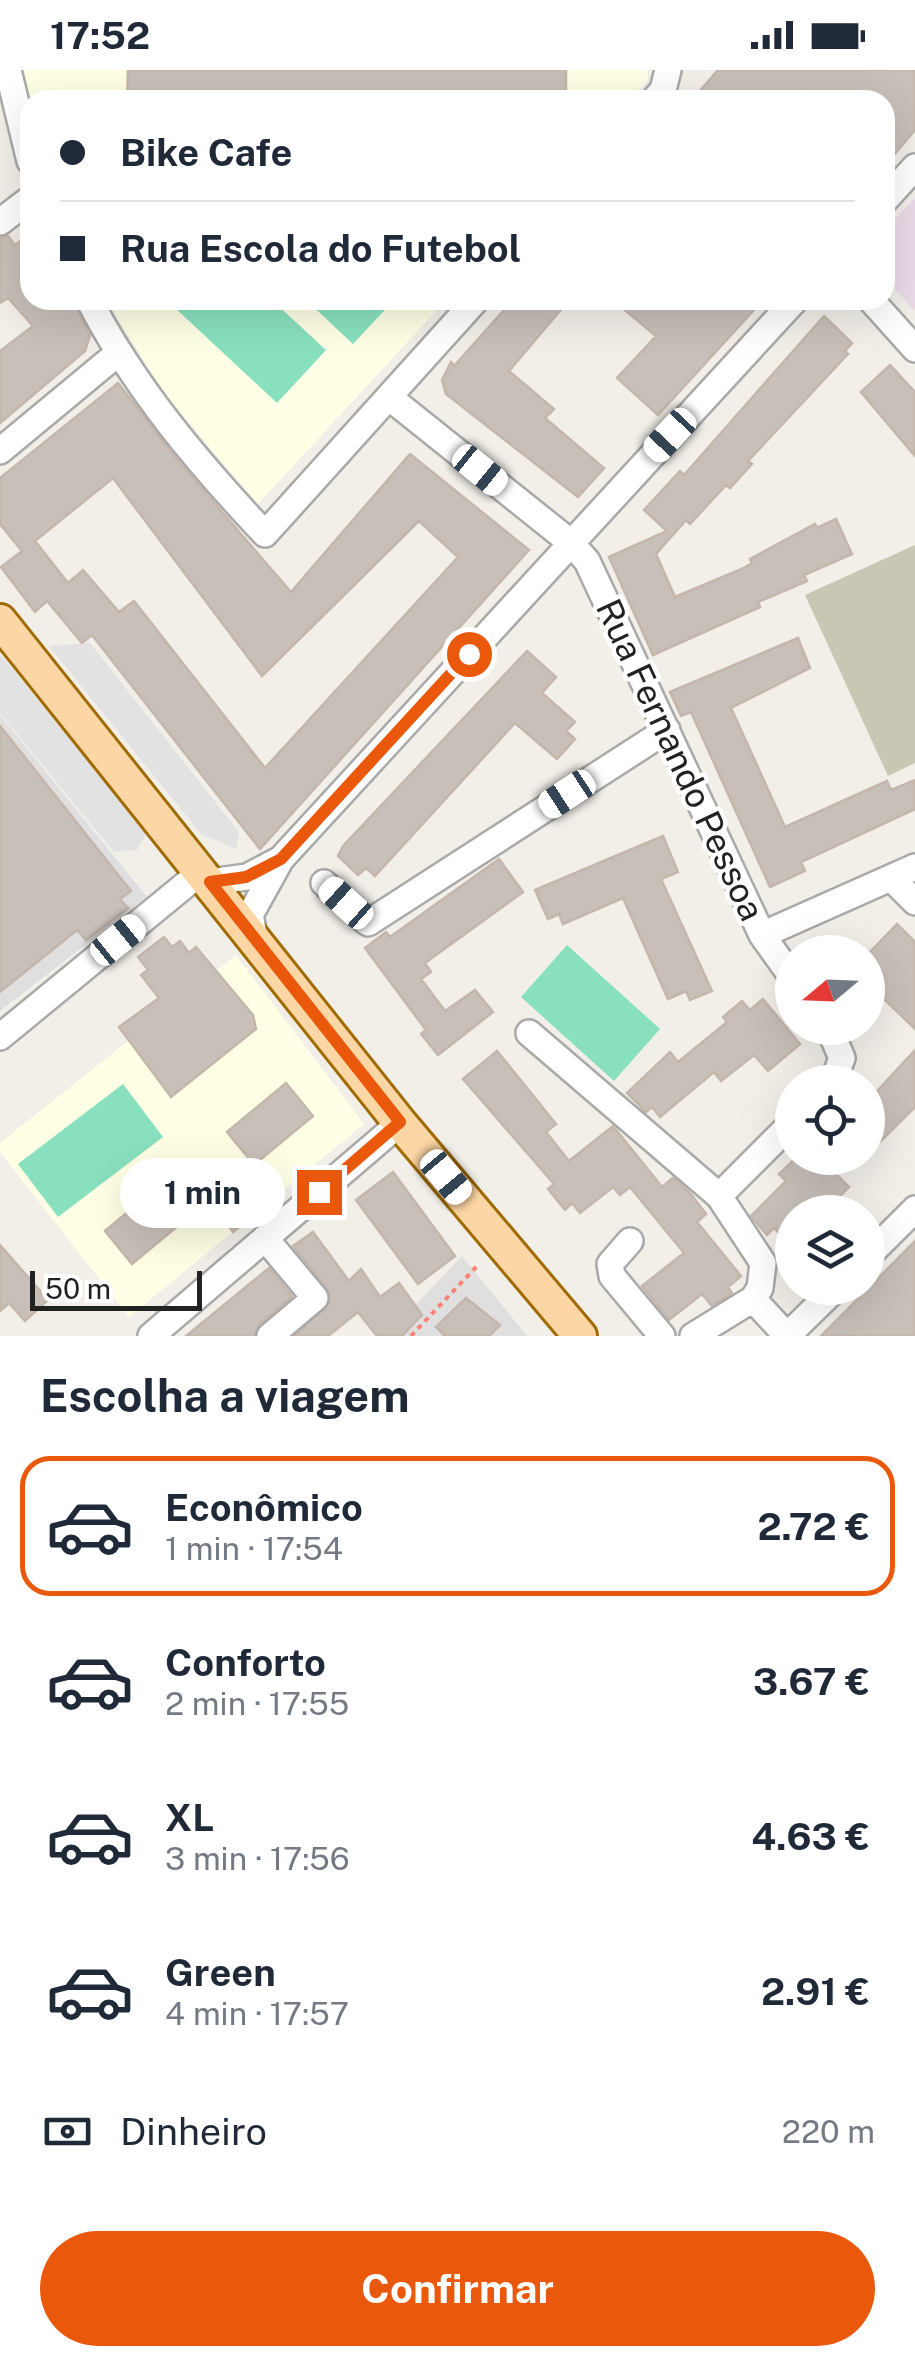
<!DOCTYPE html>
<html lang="pt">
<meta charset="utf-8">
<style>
body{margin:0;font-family:"Public Sans",sans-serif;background:#f2f2f3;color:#1f2937;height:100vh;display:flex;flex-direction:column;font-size:38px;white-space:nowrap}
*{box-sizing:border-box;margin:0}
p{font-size:32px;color:#747a83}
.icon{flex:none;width:55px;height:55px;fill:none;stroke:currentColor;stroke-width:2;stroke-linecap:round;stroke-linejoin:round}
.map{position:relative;height:1266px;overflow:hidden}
.sheet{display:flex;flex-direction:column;background:#fff;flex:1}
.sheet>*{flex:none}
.hud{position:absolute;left:20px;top:20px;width:875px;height:220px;border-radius:30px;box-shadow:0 10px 40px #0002;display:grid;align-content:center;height:220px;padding:0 40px;background:#fff}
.needle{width:65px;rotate:251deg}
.fabs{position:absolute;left:775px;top:865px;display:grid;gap:20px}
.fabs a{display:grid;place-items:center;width:110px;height:110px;border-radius:50%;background:#fff;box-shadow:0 10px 40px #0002;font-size:50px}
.scale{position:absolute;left:30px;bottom:25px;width:172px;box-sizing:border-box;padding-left:10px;border:5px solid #222;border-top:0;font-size:28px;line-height:35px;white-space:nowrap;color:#222;-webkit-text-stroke:8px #fff;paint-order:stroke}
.end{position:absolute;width:45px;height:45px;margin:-22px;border:12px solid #ea580c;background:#fff;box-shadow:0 0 0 5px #fff}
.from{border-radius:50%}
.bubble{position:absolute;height:70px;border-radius:35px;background:#fff;box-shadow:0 10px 40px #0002;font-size:32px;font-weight:700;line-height:70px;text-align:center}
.car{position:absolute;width:30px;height:60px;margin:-30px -15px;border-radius:12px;box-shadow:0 0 8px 2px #0007;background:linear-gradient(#fff 24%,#345 0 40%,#fff 0 76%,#345 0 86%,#fff 0)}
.hud b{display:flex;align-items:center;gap:35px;height:95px;font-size:38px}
.hud b+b{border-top:2px solid #e0e1e3}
.hud i{width:25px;height:25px;background:#1f2937}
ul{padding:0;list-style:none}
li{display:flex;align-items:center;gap:30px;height:140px;margin:0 20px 15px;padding:0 20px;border:5px solid transparent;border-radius:30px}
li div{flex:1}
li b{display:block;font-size:38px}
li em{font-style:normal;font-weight:700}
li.active{border-color:#ea580c}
li>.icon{width:90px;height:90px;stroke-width:1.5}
h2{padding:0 40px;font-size:45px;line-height:120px}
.pay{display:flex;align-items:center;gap:25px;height:110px;padding:0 40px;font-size:38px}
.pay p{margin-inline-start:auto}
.action{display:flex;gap:20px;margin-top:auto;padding:20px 40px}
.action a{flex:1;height:115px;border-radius:60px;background:#ea580c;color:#fff;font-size:40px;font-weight:700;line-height:115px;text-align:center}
.status{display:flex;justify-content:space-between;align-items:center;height:70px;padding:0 50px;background:#fff;direction:ltr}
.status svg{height:28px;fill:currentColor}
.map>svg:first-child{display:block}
.residential{fill:#e0dfdf}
.industrial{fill:#ebdbe8}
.education{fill:#ffffe5}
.construction{fill:#c7c7b4}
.pitch{fill:#88e0be}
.parking{fill:#e2e2e2}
.building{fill:#c7bfb8;stroke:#c4b6ab;stroke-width:2.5;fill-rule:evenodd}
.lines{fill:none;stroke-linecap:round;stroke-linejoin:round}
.minor-casing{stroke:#a9a9a9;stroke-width:30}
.major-casing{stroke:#a06b00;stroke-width:38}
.path{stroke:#fa8072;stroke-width:4;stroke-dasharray:5 5;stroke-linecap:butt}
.minor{stroke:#fff;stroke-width:25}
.major{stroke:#fcd6a4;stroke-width:32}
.route{stroke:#ea580c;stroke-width:12}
.labels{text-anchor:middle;stroke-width:9;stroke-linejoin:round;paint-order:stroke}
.street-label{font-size:35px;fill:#222;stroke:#fff}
</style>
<div class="status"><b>17:52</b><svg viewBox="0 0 49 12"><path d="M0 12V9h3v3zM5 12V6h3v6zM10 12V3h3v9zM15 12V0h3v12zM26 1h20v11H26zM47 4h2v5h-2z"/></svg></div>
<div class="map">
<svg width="915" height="1266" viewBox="0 0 915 1266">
<rect width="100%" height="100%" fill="#f2efe9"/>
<path class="residential" d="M0,645L147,827L0,941Z
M462,1186L527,1266H386Z"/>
<path class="industrial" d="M915,128V241L885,209V160Z"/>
<path class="education" d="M21,0H648V10L629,30L30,33Z
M106,230H446L258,434L166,326Z
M236,885L364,1054L129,1247L0,1082V1073Z"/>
<path class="construction" d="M915,475V693L888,706L805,525Z"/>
<path class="pitch" d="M179,230H272L326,280L277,333L173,236Z
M306,230H394L353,274Z
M567,875L660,959L614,1011L521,927Z
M123,1014L163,1067L58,1147L18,1094Z"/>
<path class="parking" d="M90,573L239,762L236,779L201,764L49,576Z
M0,584L147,762L137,780L114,782L0,643Z"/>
<path class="building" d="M128,0H566V22H519L518,30H127Z
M718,0H915V60L885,95V30H818L801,20L798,25L803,30H692Z
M30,164V230H73L90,265L85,281L0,353V281L33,256L8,228L0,233V168L8,166L15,175Z
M513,230H569L509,301L554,339L545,348L604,398L578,427L446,324L442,310L451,292L454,296Z
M613,230H763L658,345L617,308L656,266Z
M824,246L852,273L845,281L848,284L748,391L752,394L730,418L726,415L690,454L686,450L656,484L675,527L744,498L752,493L750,489L815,454L817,458L836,449L852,484L804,505L807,511L758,532L760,537L653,585L609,487L667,461L644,440L680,401L684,405Z
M890,295L915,322V386L861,322Z
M118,313L179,392L291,522L410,384L529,480L260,779L92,565L82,573L47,531L35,542L1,497L22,481L0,454V408ZM113,408L262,606L419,451L458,487L265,698L134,531L119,542L83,500L68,513L35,471Z
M798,568L810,598L731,638L785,757L887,711L891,720L915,710V739L801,792L805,801L770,817L691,642L681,646L670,622Z
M527,581L556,607L542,623L575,652L566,661L575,669L557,689L515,653L375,806L366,798L358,805L338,786L343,776Z
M0,656L131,821L120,829L128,838L86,870L77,860L0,922Z
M663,766L678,802L661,809L712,921L690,930L686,921L668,929L623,828L563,854L559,844L548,849L535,820Z
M499,789L523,822L425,893L431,902L421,909L445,941L475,920L493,942L438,985L421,964L426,960L365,878L386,862L390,867Z
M897,854L915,872V959L881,926L868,939V884Z
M164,867L172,877L180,871L189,883L196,877L253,945L256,959L171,1027L119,957L159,928L141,905L148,900L138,887Z
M763,929L800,974L768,1001L754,985L721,1011L714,1002L660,1047L652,1037L646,1042L627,1023L670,982L678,992L727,952L723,947L742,931L750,940Z
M915,980V1037L876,1076L868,1066V1031Z
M497,981L556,1054L546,1062L569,1091L613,1056L662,1117L673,1108L691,1124L706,1144L697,1152L741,1206L728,1217L732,1223L712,1236L702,1224L669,1250L642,1216L684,1183L630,1117L620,1125L613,1117L580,1143L572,1133L565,1140L548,1119L554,1114L463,1009Z
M286,1013L313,1046L254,1095L227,1062Z
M796,1088L804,1095L812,1088H820L849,1117L838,1128L852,1142H792V1176L774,1158L767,1165L751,1146L786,1111L779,1104Z
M393,1102L455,1186L418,1214L356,1130Z
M164,1112L191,1145L132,1194L105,1161Z
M231,1120L252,1146L233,1162L213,1136Z
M313,1162L349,1211L361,1199L380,1227L399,1213L422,1245L402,1266H377L358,1242L328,1266H295L330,1233L327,1218L293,1176Z
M915,1171V1266H821Z
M0,1175L48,1230L25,1251L9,1233L0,1241Z
M269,1198L292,1226L260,1254L254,1266H186Z
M466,1228L500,1255L489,1266H445L436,1257Z"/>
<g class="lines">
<g class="minor-casing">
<path id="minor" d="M8,0L30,91
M654,30L663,20L668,0
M885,130L915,97
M0,152L30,129
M89,230C135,318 197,392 265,464L476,230
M871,230L915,279
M390,328L570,472L587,491L762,865L792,907
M0,381L117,284
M891,808L915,832
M209,812L247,807L281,789
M324,813L368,853L667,660
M762,865L915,797
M255,869L250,845L281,789L795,230
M829,958L842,988L833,1012
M529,963L719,1126L763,1193L760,1218L753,1229L787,1266
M0,967L201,802
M719,1126L792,1053
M265,1168L315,1228L270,1266
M630,1171L610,1194L612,1206L662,1266
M868,1186L915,1139
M151,1266L400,1053
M693,1266L753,1229
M787,1266L836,1218"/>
</g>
<g class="major-casing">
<path id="major" d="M0,551L400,1053L580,1266"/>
</g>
<path class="path" d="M411,1266L478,1195"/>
<use href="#minor" class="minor"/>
<use href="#major" class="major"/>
</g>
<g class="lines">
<path class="route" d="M319,1122L400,1052L210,812L246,807L281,789L469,584"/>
</g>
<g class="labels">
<g class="street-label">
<text transform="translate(680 690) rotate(65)" y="12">Rua Fernando Pessoa</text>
</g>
</g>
</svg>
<div class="fabs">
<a><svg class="needle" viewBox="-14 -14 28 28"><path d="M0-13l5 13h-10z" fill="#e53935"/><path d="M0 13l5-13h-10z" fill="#747a83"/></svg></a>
<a><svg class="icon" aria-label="locate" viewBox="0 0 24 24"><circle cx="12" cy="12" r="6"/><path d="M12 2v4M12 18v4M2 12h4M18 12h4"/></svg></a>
<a><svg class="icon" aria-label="layers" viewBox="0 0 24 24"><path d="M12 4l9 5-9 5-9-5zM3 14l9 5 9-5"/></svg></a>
</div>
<div class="scale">50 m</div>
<i class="end from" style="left:469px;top:584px"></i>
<i class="end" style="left:319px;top:1122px"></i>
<div class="bubble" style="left:120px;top:1088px;width:165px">1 min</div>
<i class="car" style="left:670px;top:365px;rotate:223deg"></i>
<i class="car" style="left:480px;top:400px;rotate:129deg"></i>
<i class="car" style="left:567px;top:724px;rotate:237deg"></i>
<i class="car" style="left:346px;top:833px;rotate:312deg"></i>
<i class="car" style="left:118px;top:870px;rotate:51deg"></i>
<i class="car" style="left:446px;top:1107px;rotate:140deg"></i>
<div class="hud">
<b><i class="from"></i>Bike Cafe</b>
<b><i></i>Rua Escola do Futebol</b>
</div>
</div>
<section class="sheet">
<h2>Escolha a viagem</h2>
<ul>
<li class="active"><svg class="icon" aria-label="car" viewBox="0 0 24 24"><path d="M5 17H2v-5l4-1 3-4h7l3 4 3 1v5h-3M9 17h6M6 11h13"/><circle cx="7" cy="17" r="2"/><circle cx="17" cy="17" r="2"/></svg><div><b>Econômico</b><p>1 min · 17:54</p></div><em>2.72 €</em></li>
<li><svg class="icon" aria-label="car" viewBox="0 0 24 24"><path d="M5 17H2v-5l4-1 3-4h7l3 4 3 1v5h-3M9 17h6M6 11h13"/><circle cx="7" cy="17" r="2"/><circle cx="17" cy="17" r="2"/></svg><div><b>Conforto</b><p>2 min · 17:55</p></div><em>3.67 €</em></li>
<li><svg class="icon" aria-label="car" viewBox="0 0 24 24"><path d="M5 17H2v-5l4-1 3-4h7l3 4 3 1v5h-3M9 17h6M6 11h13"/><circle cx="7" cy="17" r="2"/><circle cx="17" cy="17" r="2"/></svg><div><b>XL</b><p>3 min · 17:56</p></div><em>4.63 €</em></li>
<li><svg class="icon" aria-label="car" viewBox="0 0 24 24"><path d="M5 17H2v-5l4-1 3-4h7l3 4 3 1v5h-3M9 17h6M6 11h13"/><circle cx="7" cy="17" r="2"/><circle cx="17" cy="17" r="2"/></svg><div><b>Green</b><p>4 min · 17:57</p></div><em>2.91 €</em></li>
</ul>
<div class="pay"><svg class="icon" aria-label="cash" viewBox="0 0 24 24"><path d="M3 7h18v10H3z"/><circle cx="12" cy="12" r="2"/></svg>Dinheiro<p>220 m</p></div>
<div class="action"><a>Confirmar</a></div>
</section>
